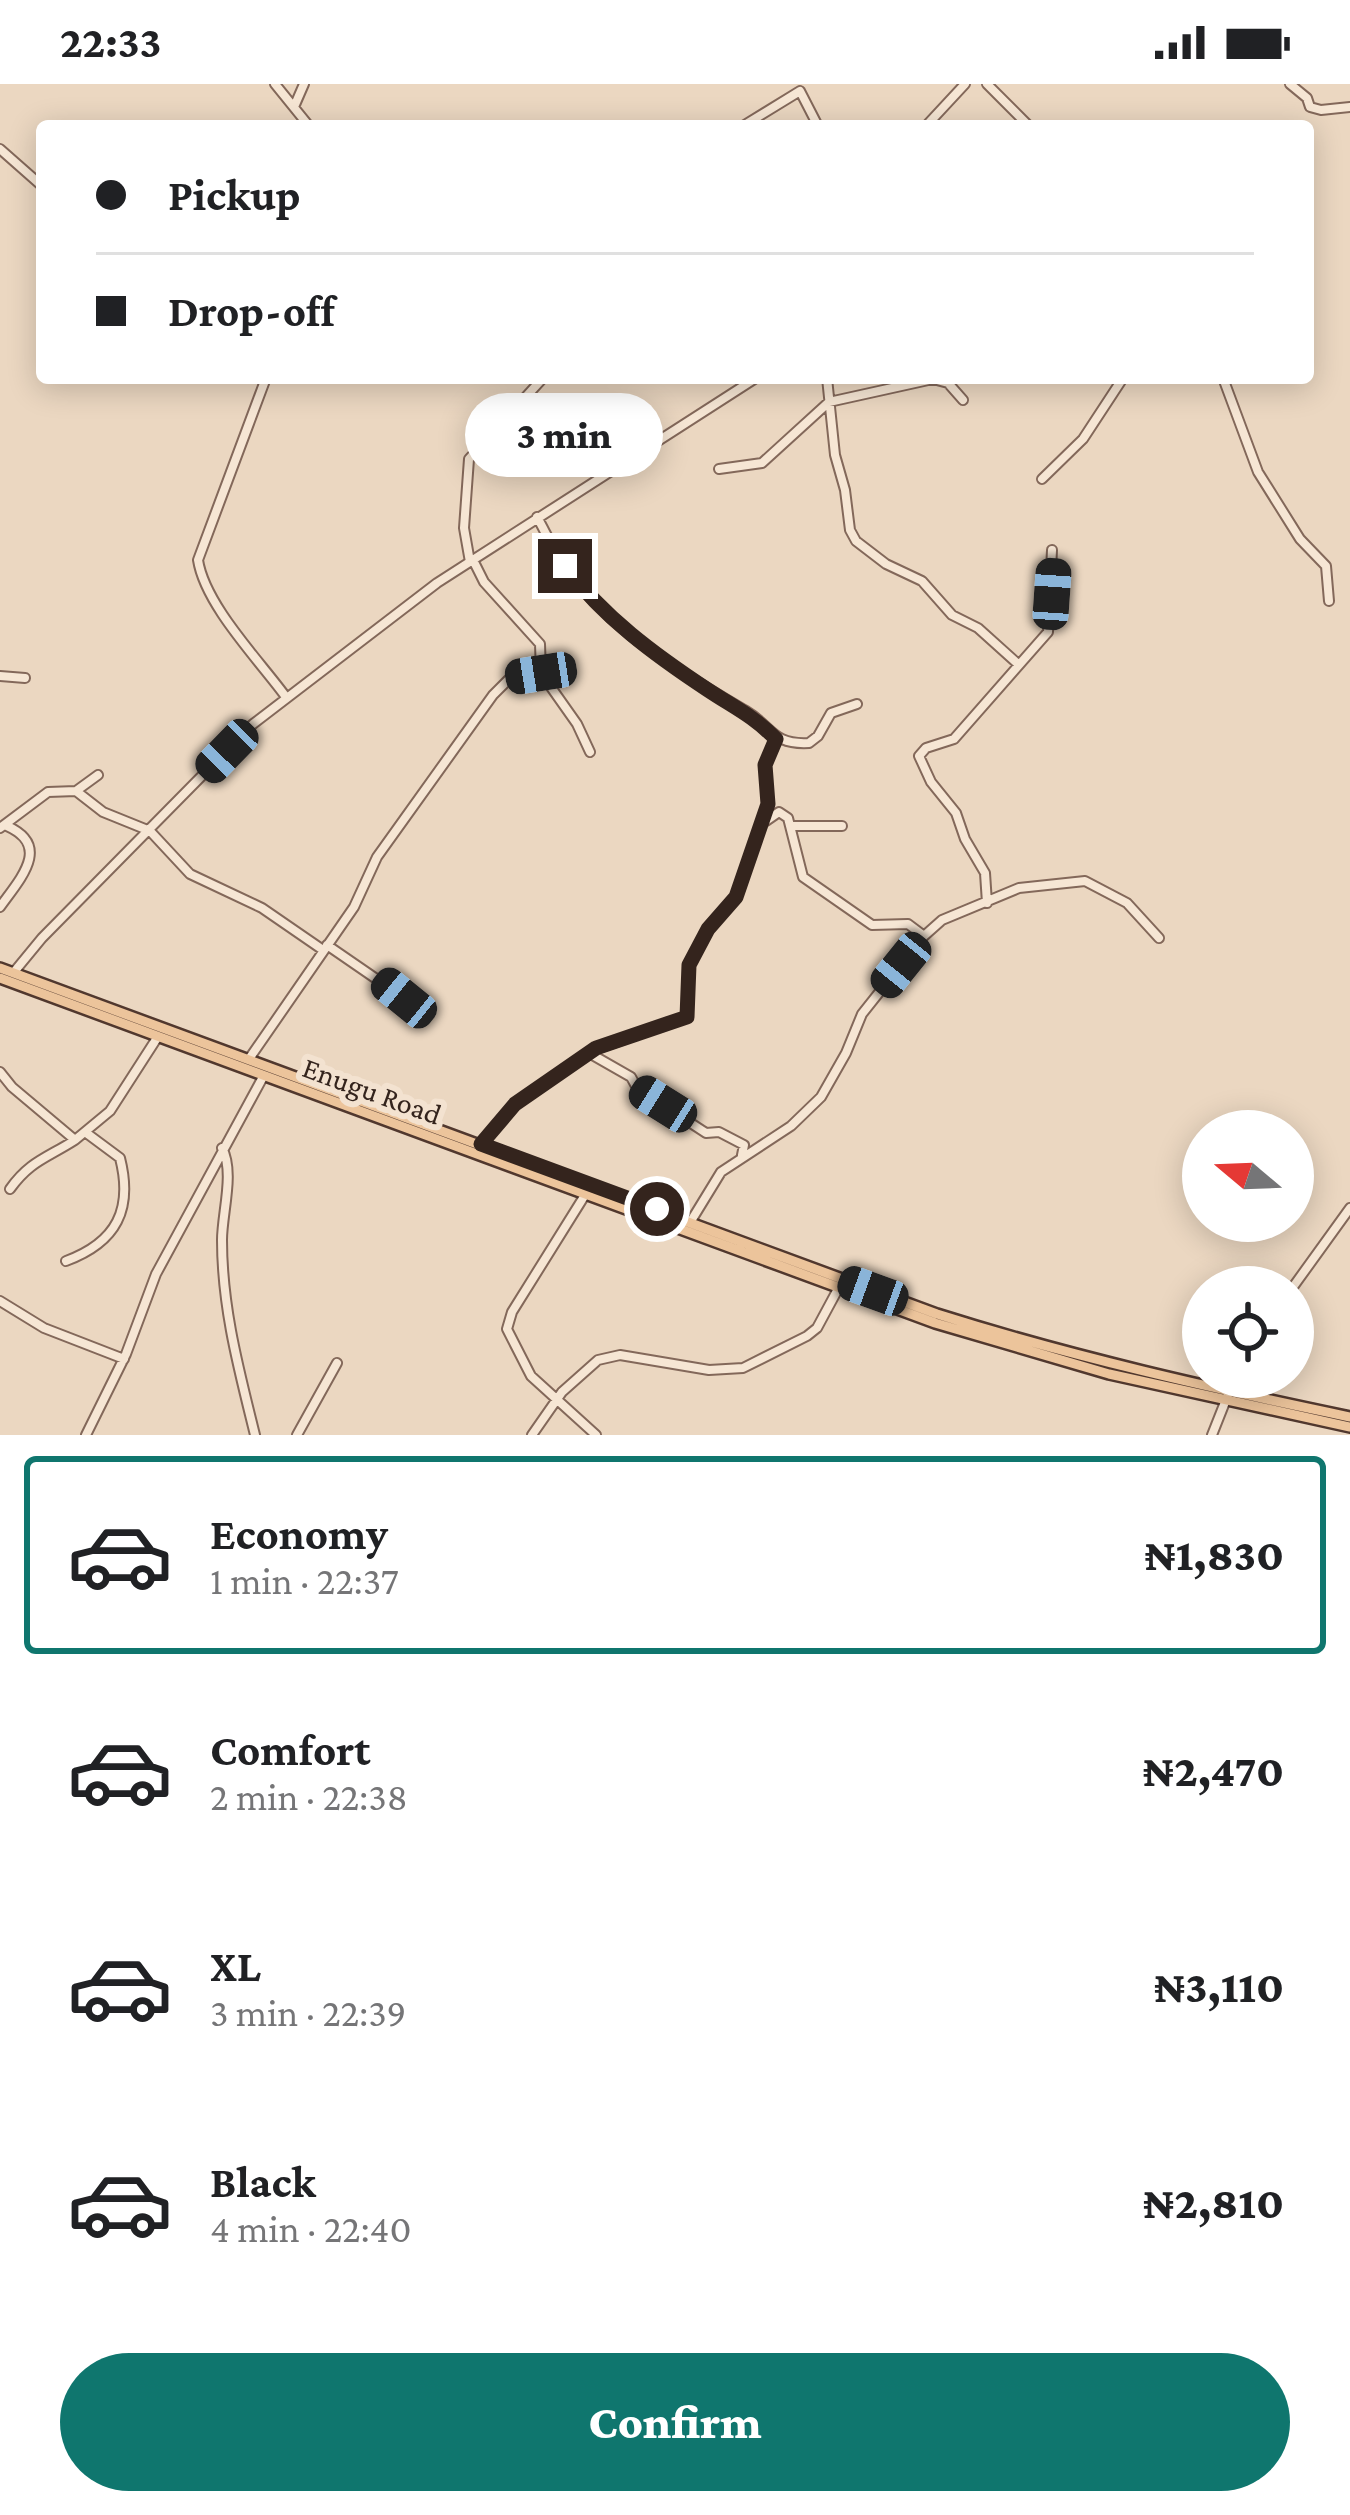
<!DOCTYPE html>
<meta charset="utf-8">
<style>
body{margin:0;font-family:"Crimson Pro",serif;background:#f6f6f6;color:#202124;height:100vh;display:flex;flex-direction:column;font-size:45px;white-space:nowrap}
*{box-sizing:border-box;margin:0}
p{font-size:39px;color:#757577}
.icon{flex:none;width:66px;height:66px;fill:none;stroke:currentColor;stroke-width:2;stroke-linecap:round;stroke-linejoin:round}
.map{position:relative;height:1351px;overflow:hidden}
.side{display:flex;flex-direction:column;background:#fff;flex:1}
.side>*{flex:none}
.top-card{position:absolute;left:36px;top:36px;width:1278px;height:264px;border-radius:12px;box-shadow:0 6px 30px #0003;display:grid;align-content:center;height:264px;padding:0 60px;background:#fff}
.needle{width:78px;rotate:289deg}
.tools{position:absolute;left:1182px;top:1026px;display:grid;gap:24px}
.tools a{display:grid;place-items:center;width:132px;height:132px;border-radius:50%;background:#fff;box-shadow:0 6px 30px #0003;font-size:60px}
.end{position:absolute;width:54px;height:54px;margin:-27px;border:15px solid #34241d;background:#fff;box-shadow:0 0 0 6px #fff}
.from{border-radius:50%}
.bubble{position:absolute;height:84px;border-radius:42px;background:#fff;box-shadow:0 6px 30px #0003;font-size:39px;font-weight:800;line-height:84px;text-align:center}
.car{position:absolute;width:36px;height:72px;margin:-36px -18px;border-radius:15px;box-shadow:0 0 9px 3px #0007;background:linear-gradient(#222 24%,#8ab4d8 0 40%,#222 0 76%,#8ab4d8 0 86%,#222 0)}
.top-card b{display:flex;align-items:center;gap:42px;height:114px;font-size:45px}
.top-card b+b{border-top:3px solid #e0e0e0}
.top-card i{width:30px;height:30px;background:#202124}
ul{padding:21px 0 0;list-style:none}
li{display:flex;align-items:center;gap:36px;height:198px;margin:0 24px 18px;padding:0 36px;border:6px solid transparent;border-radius:12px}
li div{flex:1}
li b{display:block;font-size:45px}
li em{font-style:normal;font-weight:800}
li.on{border-color:#0f766e}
li>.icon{width:108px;height:108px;stroke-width:1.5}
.action{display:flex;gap:24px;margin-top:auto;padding:24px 60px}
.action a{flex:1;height:138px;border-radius:72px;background:#0f766e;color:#fff;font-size:48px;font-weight:800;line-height:138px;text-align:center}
.status{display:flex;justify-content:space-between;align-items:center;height:84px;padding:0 60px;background:#fff;direction:ltr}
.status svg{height:33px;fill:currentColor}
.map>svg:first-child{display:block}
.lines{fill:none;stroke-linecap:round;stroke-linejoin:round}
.minor-casing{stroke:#83685a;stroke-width:12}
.major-casing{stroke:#51382e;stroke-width:14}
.minor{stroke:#f6e6d4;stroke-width:8}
.major{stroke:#ecc49b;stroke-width:9}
.route{stroke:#34241d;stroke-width:15}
.labels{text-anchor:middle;stroke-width:12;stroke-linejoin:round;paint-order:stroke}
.street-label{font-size:30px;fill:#34241d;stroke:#f3e2d0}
</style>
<div class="status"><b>22:33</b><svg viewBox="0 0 49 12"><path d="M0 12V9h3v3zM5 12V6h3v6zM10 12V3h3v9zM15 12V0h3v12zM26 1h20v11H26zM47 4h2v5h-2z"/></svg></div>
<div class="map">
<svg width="1350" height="1351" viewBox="0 0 1350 1351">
<rect width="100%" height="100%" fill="#ebd7c1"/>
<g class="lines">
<g class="minor-casing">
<path id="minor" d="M275,0L309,42
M987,0L1029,42
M1290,0L1307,14L1310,23L1321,26L1350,23
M294,23L304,0
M743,42L800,7L818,42
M926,42L965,0
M0,65L42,102
M266,294L198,476C205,521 259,576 286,613
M827,294L835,371L845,406L850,446L856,457L886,480L922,497L952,531L978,544L1018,580
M1223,294L1258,388L1300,455L1326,482L1329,517
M719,385L762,379L829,318L933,295L948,299L963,316
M1042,395L1083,355L1123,294
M537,433C546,449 554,467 565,482C607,546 682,589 746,627C773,643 772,661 809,659L818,652L831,629L857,620
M473,476L484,498L540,560L541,589L577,640L590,668
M470,478L464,444L469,375L543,294
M0,592L25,594
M76,707L103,728L150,747L190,790L262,824L323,866
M766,737L779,728L788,734L803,793L872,841L908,840L924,852
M792,742H842
M0,744L48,708L76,707L98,691
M987,819L985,789L965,755L956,729L931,698L919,672L926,664L954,655L1048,548L1052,466
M0,823C20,795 52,762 7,742
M327,861L404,914
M14,888L42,854L253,640L437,499L756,294
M589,969L631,993L637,1004L706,1049L719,1048L744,1061L742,1071
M249,975L354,823L377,773L493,611L511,593L541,589
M0,988L12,1003L75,1056L110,1027L157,954
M481,1060L516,1020L596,965L687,933L689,881L708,845L736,813L768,720L765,681L776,655
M222,1064C235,1088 222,1129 222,1156C222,1224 239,1286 255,1351
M10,1105C30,1077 47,1074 75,1056
M585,1111L512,1228L507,1245L531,1292L596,1351
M691,1137L721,1088L791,1042L821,1013L846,969L862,930L924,852L942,836L1019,804L1085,797L1127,819L1159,854
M66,1177C117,1158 133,1125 120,1074L85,1048
M1293,1203L1350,1124
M0,1217L44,1244L124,1275
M86,1351L126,1270L156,1190L263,993
M297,1351L337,1279
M532,1351L562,1308L598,1276L620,1271L709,1286L743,1284L807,1252L817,1244L838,1205
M1212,1351L1235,1293"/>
</g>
<g class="major-casing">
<path id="major" d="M0,884L937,1230C1073,1273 1211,1304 1350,1333
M0,894L935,1239L1109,1290L1350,1343"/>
</g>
<use href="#minor" class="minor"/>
<use href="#major" class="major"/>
</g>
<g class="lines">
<path class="route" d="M565,482C603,533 655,571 708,606C735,624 752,631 776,655L765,681L768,720L736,813L708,845L689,881L687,933L596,964L515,1020L481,1060L657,1125"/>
</g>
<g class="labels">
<g class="street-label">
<text transform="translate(372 1007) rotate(20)" y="10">Enugu Road</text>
</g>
</g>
</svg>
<div class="tools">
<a><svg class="needle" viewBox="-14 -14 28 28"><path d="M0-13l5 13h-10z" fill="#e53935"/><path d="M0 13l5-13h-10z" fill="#757577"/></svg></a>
<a><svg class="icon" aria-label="locate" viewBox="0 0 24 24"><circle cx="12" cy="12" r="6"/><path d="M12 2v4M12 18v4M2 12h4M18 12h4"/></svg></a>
</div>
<i class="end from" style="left:657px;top:1125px"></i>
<i class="end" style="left:565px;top:482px"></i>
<div class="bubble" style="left:465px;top:309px;width:198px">3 min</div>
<i class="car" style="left:1052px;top:510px;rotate:4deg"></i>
<i class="car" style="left:541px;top:589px;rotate:261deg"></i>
<i class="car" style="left:227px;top:667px;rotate:224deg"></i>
<i class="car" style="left:901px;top:881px;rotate:219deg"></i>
<i class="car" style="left:404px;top:914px;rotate:309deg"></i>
<i class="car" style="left:663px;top:1020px;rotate:302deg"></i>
<i class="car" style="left:873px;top:1207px;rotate:290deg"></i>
<div class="top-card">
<b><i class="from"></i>Pickup</b>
<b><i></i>Drop-off</b>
</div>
</div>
<section class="side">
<ul>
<li class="on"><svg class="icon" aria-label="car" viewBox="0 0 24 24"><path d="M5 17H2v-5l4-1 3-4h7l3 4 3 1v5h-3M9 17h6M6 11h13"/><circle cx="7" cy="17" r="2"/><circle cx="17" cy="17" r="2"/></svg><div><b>Economy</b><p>1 min · 22:37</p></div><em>₦1,830</em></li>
<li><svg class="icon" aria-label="car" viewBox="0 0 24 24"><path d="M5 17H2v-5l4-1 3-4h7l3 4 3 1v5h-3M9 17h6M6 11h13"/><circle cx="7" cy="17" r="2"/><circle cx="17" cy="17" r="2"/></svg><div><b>Comfort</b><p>2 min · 22:38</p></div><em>₦2,470</em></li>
<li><svg class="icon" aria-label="car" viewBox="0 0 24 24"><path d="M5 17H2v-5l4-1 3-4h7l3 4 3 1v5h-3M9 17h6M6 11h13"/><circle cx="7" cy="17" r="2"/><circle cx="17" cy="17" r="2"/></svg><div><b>XL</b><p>3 min · 22:39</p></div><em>₦3,110</em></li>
<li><svg class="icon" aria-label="car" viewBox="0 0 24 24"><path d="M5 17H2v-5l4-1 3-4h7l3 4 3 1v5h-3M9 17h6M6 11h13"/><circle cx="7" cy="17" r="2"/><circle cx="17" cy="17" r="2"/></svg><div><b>Black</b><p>4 min · 22:40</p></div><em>₦2,810</em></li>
</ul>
<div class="action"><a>Confirm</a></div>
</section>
